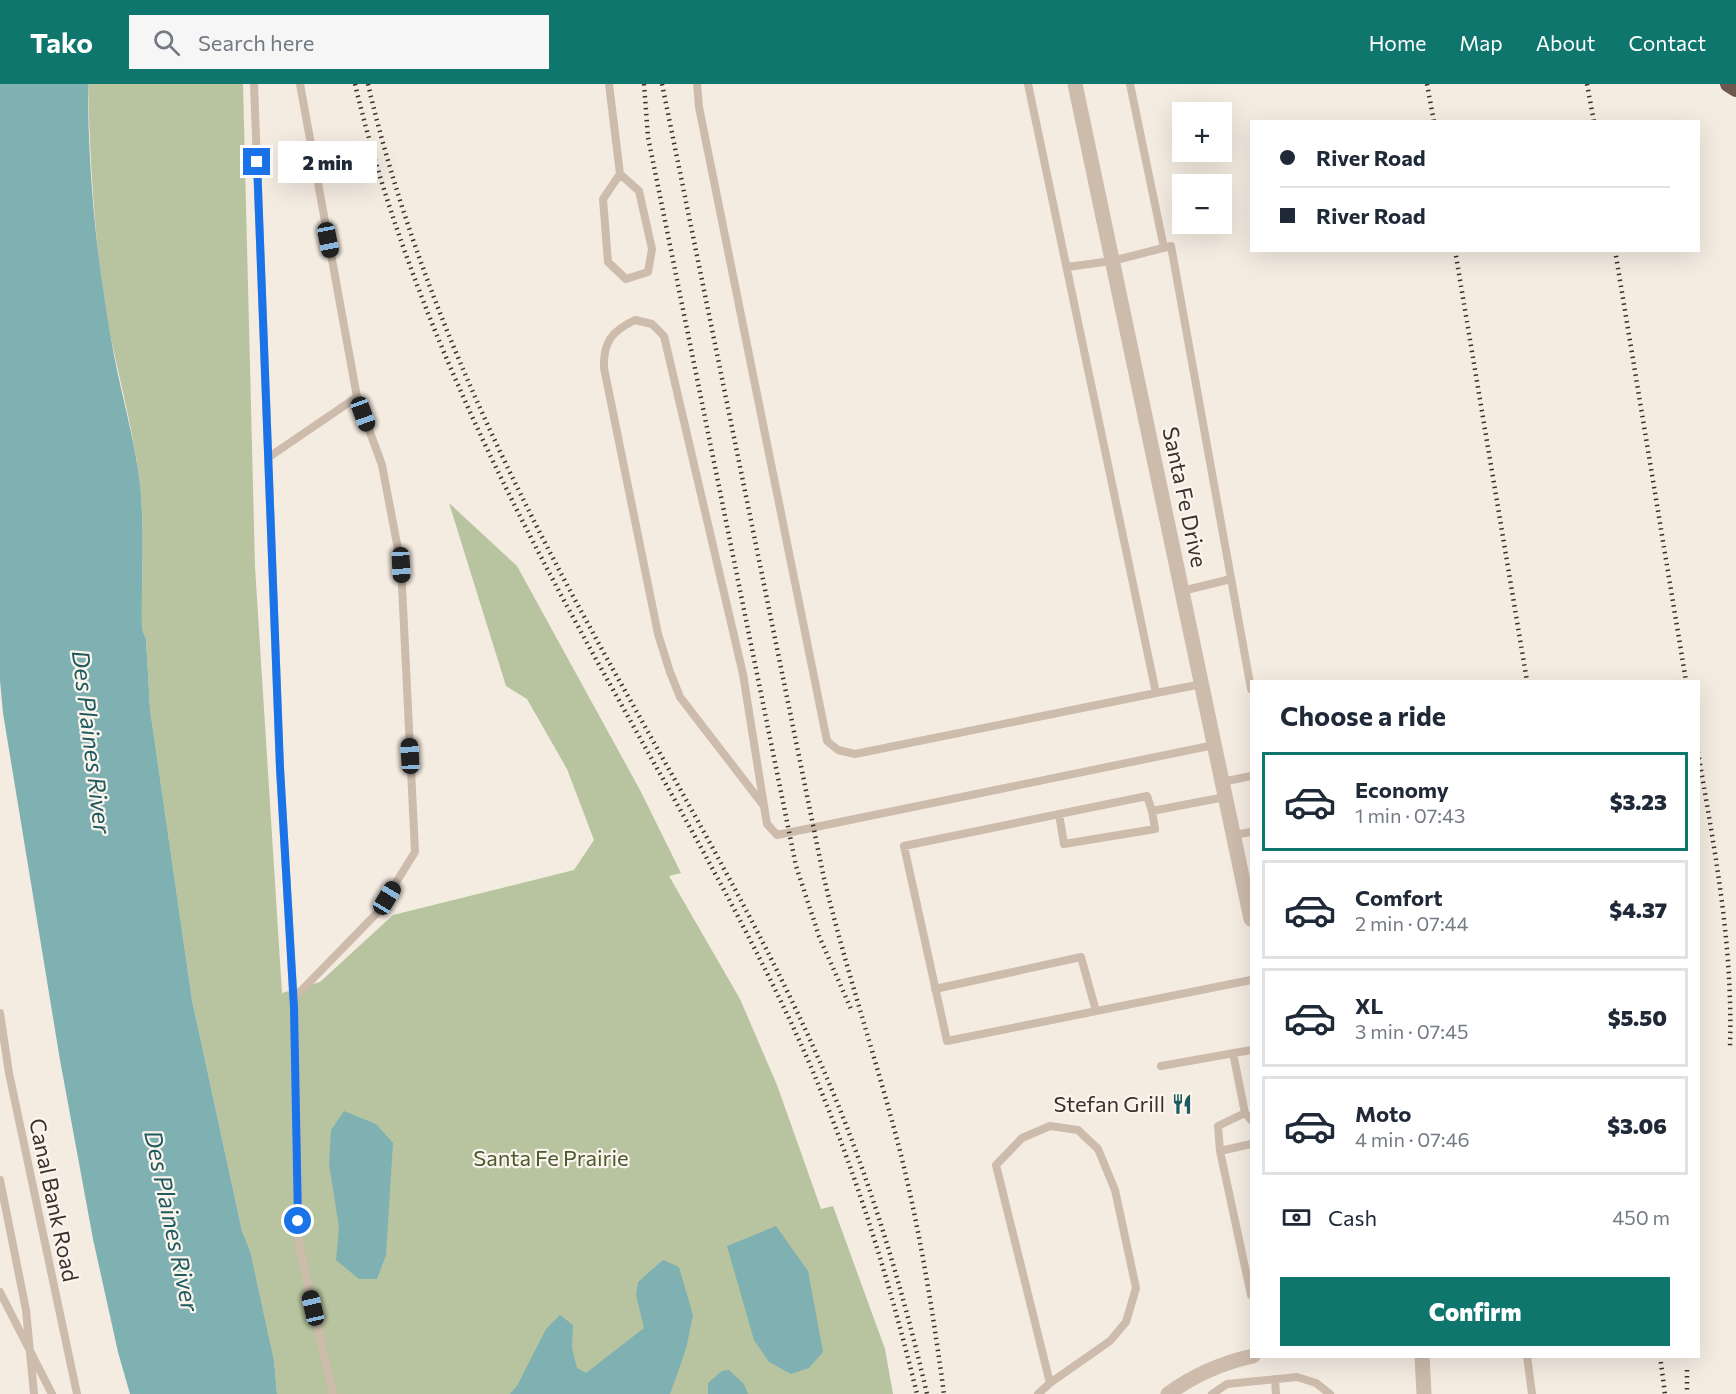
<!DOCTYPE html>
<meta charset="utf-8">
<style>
body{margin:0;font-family:Commissioner,sans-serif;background:#f6f6f7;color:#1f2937;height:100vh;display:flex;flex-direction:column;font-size:22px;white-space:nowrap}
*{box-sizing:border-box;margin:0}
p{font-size:20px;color:#747a83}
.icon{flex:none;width:33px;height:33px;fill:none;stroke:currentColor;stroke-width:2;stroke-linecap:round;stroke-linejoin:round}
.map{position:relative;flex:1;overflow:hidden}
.panel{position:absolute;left:1250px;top:596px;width:450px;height:678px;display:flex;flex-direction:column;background:#fff;border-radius:0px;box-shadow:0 6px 24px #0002}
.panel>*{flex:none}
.guide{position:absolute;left:1250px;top:36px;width:450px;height:132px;border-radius:0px;box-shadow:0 6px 24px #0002;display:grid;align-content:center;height:132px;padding:0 30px;background:#fff}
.tools{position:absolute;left:1172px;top:18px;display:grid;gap:12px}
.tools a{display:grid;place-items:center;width:60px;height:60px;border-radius:0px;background:#fff;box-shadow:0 6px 24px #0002;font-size:30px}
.end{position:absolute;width:27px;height:27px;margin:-14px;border:8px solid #1a73e8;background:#fff;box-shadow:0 0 0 3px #fff}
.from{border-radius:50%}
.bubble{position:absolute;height:42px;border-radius:0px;background:#fff;box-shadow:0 6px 24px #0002;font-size:20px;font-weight:800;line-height:42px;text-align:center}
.car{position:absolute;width:18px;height:36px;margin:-18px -9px;border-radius:8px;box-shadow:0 0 4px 2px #0007;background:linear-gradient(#222 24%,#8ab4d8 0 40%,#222 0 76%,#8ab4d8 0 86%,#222 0)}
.guide b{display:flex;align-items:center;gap:21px;height:57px;font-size:22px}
.guide b+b{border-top:2px solid #e0e1e3}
.guide i{width:15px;height:15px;background:#1f2937}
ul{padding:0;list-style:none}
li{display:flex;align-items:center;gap:18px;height:99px;margin:0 12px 9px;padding:0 18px;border:3px solid #e0e1e3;border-radius:0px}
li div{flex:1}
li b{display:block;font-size:22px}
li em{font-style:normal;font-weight:800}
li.active{border-color:#0f766e}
li>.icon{width:54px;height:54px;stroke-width:1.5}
h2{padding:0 30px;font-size:27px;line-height:72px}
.pay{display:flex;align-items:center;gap:15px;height:66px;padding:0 30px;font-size:22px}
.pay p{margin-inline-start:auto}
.action{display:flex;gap:12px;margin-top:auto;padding:12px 30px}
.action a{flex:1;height:69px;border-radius:0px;background:#0f766e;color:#fff;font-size:24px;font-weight:800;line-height:69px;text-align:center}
header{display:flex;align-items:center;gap:36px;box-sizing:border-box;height:84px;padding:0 30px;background:#0f766e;color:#fff}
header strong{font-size:28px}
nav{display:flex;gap:33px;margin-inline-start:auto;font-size:21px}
.search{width:420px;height:54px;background:#f6f6f7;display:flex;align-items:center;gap:15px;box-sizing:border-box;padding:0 21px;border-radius:0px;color:#747a83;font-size:22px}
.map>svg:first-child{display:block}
.green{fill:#b8c4a0}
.water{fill:#7fb0b2}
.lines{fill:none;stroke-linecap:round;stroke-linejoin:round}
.service{stroke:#cdbbac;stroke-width:8}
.minor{stroke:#cdbbac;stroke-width:15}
.tertiary{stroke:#cdbbac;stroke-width:15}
.trunk{stroke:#6c584f;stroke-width:16}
.rail{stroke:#3b302b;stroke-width:4.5;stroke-dasharray:1.5 4.5;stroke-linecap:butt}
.route{stroke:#1a73e8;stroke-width:8}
.labels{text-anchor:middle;stroke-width:4.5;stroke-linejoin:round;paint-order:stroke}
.street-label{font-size:22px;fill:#3b302b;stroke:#fbf5ee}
.poi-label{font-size:22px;fill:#3b302b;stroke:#fbf5ee;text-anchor:end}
.park-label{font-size:22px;fill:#4a5a2e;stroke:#fbf5ee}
.water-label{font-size:24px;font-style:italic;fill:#1f5a5e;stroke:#fbf5ee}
</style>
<header>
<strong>Tako</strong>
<div class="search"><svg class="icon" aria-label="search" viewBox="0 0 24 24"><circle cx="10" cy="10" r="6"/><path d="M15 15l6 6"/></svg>Search here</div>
<nav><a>Home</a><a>Map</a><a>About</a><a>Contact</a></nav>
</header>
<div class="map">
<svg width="1736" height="1310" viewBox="0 0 1736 1310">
<rect width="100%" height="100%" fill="#f4ebe1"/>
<path class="green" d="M88,0H243L255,483L282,909L320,898L393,831L574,786L594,756L567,685L527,615L506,602L449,419L517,482L640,706L681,789L669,792L740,915L777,1001L821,1125L833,1122L885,1265L893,1310H277L274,1276L250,1169L242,1147L192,916L150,625L146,555L142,545C141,497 145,448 140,400C133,340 115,282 105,222C94,148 90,75 88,0Z"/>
<path class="water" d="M0,0H88C88,91 97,181 114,271C122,314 135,356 140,400C145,448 141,497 142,545L146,555L150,625L192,916L242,1147L250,1167L274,1276L277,1310H130L118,1268L93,1155L60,976L3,629L0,596Z
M344,1027L376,1040L393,1059L386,1171L377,1195H359L336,1176L339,1143L329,1080L331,1046Z
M776,1142L808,1187L823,1268L809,1284L791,1290L769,1278L754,1256L727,1162Z
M663,1176L679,1183L693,1231L686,1265L670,1310H510L517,1302L546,1245L560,1231L573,1241L572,1264L577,1284L586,1289L644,1244L636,1211L638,1198Z
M729,1286L744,1300L748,1310H708V1299L722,1287Z"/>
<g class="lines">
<path class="service" d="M254,0L280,684L294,924L299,1160L333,1310
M609,0L620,90L639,107L652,165L648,188L626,195L608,178L603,115L620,90
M697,0L699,23L827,657L838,666L855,670L1156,609L1028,0
M1130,0L1164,164
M1067,183L1112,177L1171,162L1251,605
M269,373L357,313L300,0
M1182,507L1231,495
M1156,609L1202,600
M1222,698L1251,692
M1225,713L1152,727L1147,712L904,762L947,957L1251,896
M764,722L680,613L670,588L658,550L604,284C603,258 612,247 635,236L652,240L664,252L743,590L764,722L767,740L777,751L1214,661
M1059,730L1064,760L1155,745L1152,727
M1233,751L1251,748
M935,905L1081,873L1096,927
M294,914L377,829L415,768L401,481L382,381L357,313
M0,929L9,989L77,1310
M1233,969L1245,1029L1251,1036
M1161,982L1251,966
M1251,1060L1220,1067L1251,1211
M1220,1067L1218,1042L1245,1029
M0,1096L26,1226L34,1310
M0,1208L52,1310
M1527,1272L1532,1310
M1275,1295L1276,1310
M1038,1310L1050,1299L1110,1257L1126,1238L1136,1204L1115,1106L1098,1065L1078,1046L1050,1042L1022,1054L996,1081L1050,1299
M1212,1310L1227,1300L1297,1293L1316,1299L1330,1310"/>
<path class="minor" d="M1168,1310C1194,1291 1221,1279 1253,1272"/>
<path class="tertiary" d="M1075,0L1251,835
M1422,1272L1424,1310"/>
<path class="trunk" d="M1728,0L1736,5"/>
<path class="rail" d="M355,0C389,144 446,284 512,416C598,590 703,754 787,930C845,1052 885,1179 917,1310
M368,0C402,147 460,289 527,423C618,607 732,781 816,969C865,1078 900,1194 927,1310
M644,0L648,53L796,782L819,852L851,925
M662,0L823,790C845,883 876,974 900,1067C920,1147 933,1228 944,1310
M1427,0L1434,38
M1587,0L1594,38
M1455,166L1527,597
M1615,166L1686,597
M1698,668C1715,769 1733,860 1730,963
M1660,1272L1665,1310
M1687,1286V1310"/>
</g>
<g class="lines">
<path class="route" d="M257,78L280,684L294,924L298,1137"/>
</g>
<defs>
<g id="restaurant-bare" transform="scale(1.62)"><path d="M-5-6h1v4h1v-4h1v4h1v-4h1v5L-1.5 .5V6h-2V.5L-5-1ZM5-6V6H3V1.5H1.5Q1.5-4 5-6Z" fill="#1f5a5e" stroke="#fbf5ee" stroke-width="2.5" paint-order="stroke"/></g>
</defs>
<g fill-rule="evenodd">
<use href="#restaurant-bare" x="1182" y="1020"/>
</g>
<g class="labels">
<g class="street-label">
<text transform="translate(1185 413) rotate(78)" y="8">Santa Fe Drive</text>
<text transform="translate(54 1116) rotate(78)" y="8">Canal Bank Road</text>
</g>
<g class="poi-label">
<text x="1165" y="1028">Stefan Grill</text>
</g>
<g class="park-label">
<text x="551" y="1082">Santa Fe Prairie</text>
</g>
<g class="water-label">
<text transform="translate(91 658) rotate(83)" y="8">Des Plaines River</text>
<text transform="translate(171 1137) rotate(78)" y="8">Des Plaines River</text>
</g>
</g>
</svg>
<div class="tools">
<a>+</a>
<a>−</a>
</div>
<i class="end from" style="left:298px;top:1137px"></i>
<i class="end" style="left:257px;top:78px"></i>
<div class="bubble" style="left:278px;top:57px;width:99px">2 min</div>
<i class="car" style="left:328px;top:156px;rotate:169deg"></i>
<i class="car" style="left:363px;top:330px;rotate:160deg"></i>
<i class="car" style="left:401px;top:481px;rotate:177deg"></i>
<i class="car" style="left:410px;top:672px;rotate:357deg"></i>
<i class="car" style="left:387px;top:814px;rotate:31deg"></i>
<i class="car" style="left:313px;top:1224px;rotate:347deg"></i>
<div class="guide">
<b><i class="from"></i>River Road</b>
<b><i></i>River Road</b>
</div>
<section class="panel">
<h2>Choose a ride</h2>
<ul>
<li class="active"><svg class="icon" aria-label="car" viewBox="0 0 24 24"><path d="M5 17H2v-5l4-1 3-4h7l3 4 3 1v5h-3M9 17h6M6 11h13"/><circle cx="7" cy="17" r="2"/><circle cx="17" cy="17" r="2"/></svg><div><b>Economy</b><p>1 min · 07:43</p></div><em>$3.23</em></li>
<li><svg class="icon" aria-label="car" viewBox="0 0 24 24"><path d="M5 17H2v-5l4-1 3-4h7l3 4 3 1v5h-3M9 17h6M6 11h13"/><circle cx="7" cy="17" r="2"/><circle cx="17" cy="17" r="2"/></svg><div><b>Comfort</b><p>2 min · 07:44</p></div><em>$4.37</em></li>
<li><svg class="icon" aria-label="car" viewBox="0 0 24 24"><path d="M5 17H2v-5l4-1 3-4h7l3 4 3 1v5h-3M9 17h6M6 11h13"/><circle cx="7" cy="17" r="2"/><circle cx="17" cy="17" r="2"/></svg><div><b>XL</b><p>3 min · 07:45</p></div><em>$5.50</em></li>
<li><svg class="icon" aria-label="car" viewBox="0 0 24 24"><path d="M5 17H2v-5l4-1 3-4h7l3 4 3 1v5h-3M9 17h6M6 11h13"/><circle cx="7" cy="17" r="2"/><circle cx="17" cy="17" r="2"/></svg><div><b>Moto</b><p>4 min · 07:46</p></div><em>$3.06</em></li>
</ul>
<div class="pay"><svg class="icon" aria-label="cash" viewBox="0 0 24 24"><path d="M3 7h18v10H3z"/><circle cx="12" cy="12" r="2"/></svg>Cash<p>450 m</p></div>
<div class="action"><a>Confirm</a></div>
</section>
</div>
